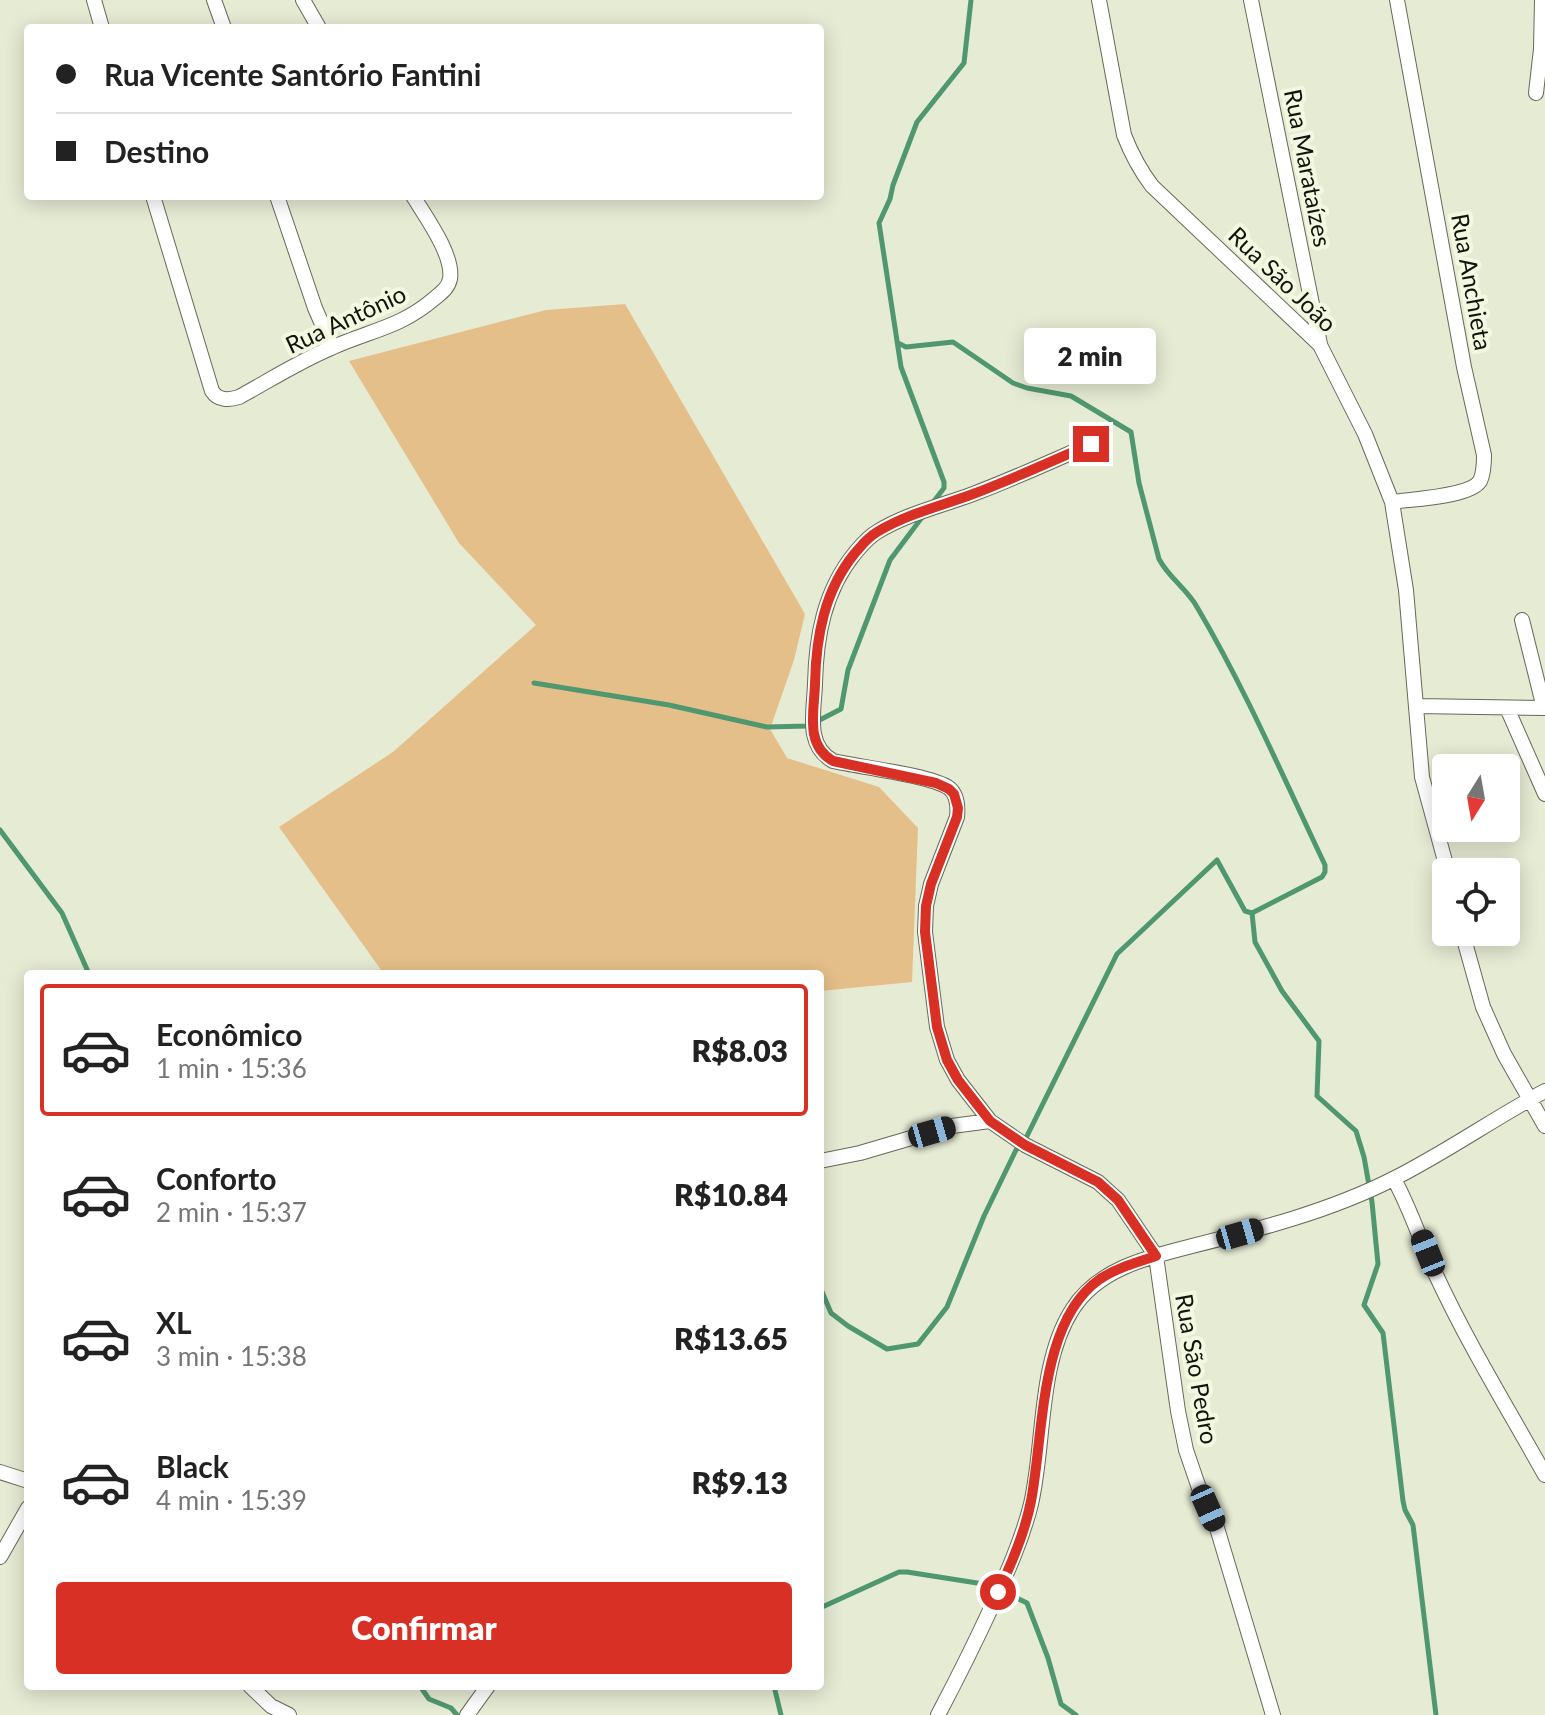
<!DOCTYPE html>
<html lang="pt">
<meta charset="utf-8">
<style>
body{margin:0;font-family:Lato,sans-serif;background:#f6f6f6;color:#222;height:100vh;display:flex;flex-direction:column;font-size:30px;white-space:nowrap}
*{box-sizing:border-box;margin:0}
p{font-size:26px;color:#767676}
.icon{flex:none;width:44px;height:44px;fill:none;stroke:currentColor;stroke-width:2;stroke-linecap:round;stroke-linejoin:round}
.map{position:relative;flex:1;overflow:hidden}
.sheet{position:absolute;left:24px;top:970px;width:800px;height:720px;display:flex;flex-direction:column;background:#fff;border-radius:8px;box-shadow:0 4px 20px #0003}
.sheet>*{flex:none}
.guide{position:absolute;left:24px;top:24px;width:800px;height:176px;border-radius:8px;box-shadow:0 4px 20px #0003;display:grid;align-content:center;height:176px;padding:0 32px;background:#fff}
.needle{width:52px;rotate:191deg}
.buttons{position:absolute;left:1432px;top:754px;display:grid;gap:16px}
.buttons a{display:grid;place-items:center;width:88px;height:88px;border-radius:8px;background:#fff;box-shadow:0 4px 20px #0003;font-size:40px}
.end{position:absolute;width:36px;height:36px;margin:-18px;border:10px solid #d93025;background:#fff;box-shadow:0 0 0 4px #fff}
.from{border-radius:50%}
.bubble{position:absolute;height:56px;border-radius:8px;background:#fff;box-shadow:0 4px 20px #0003;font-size:26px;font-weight:800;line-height:56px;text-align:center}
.car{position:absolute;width:24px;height:48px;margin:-24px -12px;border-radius:10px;box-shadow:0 0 6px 2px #0007;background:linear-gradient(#222 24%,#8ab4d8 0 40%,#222 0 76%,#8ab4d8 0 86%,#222 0)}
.guide b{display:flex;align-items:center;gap:28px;height:76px;font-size:30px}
.guide b+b{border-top:2px solid #e0e0e0}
.guide i{width:20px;height:20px;background:#222}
ul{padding:14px 0 0;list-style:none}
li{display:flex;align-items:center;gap:24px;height:132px;margin:0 16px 12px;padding:0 16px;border:4px solid transparent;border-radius:8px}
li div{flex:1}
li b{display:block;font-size:30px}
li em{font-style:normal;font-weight:800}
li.on{border-color:#d93025}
li>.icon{width:72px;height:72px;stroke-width:1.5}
.cta{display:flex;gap:16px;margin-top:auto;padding:16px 32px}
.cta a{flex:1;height:92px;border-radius:8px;background:#d93025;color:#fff;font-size:32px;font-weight:800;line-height:92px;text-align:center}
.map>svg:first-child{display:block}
.green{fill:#e5bf89}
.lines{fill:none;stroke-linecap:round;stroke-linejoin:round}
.stream{stroke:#4f986f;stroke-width:5}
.street-casing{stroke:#666a56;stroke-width:16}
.street{stroke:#fff;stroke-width:14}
.route{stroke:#d93025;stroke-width:10}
.labels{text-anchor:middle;stroke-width:8;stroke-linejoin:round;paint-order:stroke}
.street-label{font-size:24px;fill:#12130c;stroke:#f3f8e1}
</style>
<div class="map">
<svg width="1545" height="1715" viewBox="0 0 1545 1715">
<rect width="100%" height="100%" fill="#e6ebd4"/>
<path class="green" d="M625,304L805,614L794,660L770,729L787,758L879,787L918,828L912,982L820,991V974H384L279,827L393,752L536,625L459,543L349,361L546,310Z"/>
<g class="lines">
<path class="stream" d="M898,343L906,347L953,342L1013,383L1027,388L1071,396L1131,432L1139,483L1159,559C1169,578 1187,589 1197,607C1246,690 1284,779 1325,865V872L1322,877L1252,913
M931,505L944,488V482L901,367L879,223L890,199L893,185L917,122L964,63L971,0
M534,683L669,705L767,727L808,726L841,709L848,670L890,560L923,516
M0,830L62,913L89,974
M1252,913L1255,942L1282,991L1319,1041L1317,1096L1356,1131L1364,1157L1372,1202L1378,1264L1364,1305L1383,1333L1403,1501L1405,1510L1413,1525L1436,1715
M820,1287L831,1313L848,1326L887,1349L918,1344L947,1307L984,1216L1016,1150L1025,1140L1117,954L1217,860L1245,911L1252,913
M820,1608L899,1572H907L990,1585L1027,1603L1048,1658L1061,1704L1076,1715
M420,1686L429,1699L451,1708L457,1715
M774,1686L781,1715"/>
<g class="street-casing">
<path id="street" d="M94,0L102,28
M214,0L224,28
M303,0L319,28
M1099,0L1124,135C1131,153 1140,170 1152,186L1320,345L1365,434L1392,502L1406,590L1422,777L1448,872
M1251,0L1320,344
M1536,93L1541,49L1542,0
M153,196L212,391C218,401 230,400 239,397C270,380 300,361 331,348C371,330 400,328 435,298C442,292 448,288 450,279C454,255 425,216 413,196
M277,196L315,308L332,347
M1091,444C1052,461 1013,479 973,494C941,506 906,514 877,532C867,538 862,545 855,553C824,591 816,637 815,684C814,713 805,745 833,761C859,767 930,775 949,788C958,795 958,807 957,817L931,884L926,906L925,932L937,1027L947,1060L958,1080L990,1121L1025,1145L1098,1182L1109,1192L1118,1200L1156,1256L1178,1411L1186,1450L1199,1488L1217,1528L1273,1715
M1392,502C1411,499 1470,497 1480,481C1484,473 1484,463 1484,455L1464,367L1397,0
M1522,620L1544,708
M1416,706L1545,708
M1507,708L1545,794
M1462,932L1483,1007L1504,1054L1545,1126
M820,1161L860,1153L952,1126L990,1121
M1394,1179C1411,1210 1421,1243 1436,1275C1468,1344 1508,1409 1545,1475
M0,1472L28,1481
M0,1557L28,1508
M250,1686L271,1706L289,1715
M467,1715L488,1686
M938,1715C957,1679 975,1643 992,1606C1007,1573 1022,1540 1031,1504C1045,1443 1038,1364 1072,1310C1097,1269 1148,1257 1192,1246C1260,1229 1330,1211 1393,1179C1445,1153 1493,1119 1545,1091"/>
</g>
<use href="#street" class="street"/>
</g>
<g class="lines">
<path class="route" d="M998,1592C1012,1563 1025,1533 1031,1501C1044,1434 1039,1321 1100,1279C1117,1268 1137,1262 1156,1256L1118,1200L1098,1182L1025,1145L990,1121L958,1080L947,1060L937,1027L925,932L926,906L931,884L957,817L958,808L954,794L949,789L936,783L833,761C805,745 814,713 815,684C816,637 824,591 855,553C862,545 867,538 877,532C906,514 941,506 973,494C1013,479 1052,461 1091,444"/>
</g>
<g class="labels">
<g class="street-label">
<text transform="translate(1307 168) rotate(79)" y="8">Rua Marataízes</text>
<text transform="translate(1282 280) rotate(44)" y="8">Rua São João</text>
<text transform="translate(1471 282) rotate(80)" y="8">Rua Anchieta</text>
<text transform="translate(346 320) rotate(-25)" y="8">Rua Antônio</text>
<text transform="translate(1196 1369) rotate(80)" y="8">Rua São Pedro</text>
</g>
</g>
</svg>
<div class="buttons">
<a><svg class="needle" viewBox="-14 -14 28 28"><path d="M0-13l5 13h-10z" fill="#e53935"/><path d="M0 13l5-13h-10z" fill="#767676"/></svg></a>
<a><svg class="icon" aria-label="locate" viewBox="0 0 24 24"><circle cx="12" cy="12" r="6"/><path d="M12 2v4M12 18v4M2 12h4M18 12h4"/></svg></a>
</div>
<i class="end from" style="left:998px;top:1592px"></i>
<i class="end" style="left:1091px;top:444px"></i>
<div class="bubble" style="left:1024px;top:328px;width:132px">2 min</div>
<i class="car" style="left:932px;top:1132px;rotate:74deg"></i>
<i class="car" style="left:1240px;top:1234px;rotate:74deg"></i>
<i class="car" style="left:1428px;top:1253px;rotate:338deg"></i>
<i class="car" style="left:1208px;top:1508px;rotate:156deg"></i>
<div class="guide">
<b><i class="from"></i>Rua Vicente Santório Fantini</b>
<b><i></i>Destino</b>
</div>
<section class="sheet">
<ul>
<li class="on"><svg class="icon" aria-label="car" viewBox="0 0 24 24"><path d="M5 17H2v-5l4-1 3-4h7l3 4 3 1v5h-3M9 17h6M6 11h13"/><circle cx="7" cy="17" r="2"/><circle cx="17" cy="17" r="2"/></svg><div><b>Econômico</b><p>1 min · 15:36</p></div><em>R$8.03</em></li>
<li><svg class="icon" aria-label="car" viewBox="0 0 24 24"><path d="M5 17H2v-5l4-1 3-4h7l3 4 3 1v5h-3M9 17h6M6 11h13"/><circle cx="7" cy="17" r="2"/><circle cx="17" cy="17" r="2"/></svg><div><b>Conforto</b><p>2 min · 15:37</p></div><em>R$10.84</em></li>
<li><svg class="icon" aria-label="car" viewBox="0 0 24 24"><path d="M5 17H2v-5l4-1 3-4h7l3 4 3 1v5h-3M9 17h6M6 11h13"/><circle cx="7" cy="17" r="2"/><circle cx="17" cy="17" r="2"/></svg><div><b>XL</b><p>3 min · 15:38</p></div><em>R$13.65</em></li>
<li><svg class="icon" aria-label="car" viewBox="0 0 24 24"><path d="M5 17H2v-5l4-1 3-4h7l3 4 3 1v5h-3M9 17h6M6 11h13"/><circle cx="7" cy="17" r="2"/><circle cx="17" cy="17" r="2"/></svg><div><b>Black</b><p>4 min · 15:39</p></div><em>R$9.13</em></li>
</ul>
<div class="cta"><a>Confirmar</a></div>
</section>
</div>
